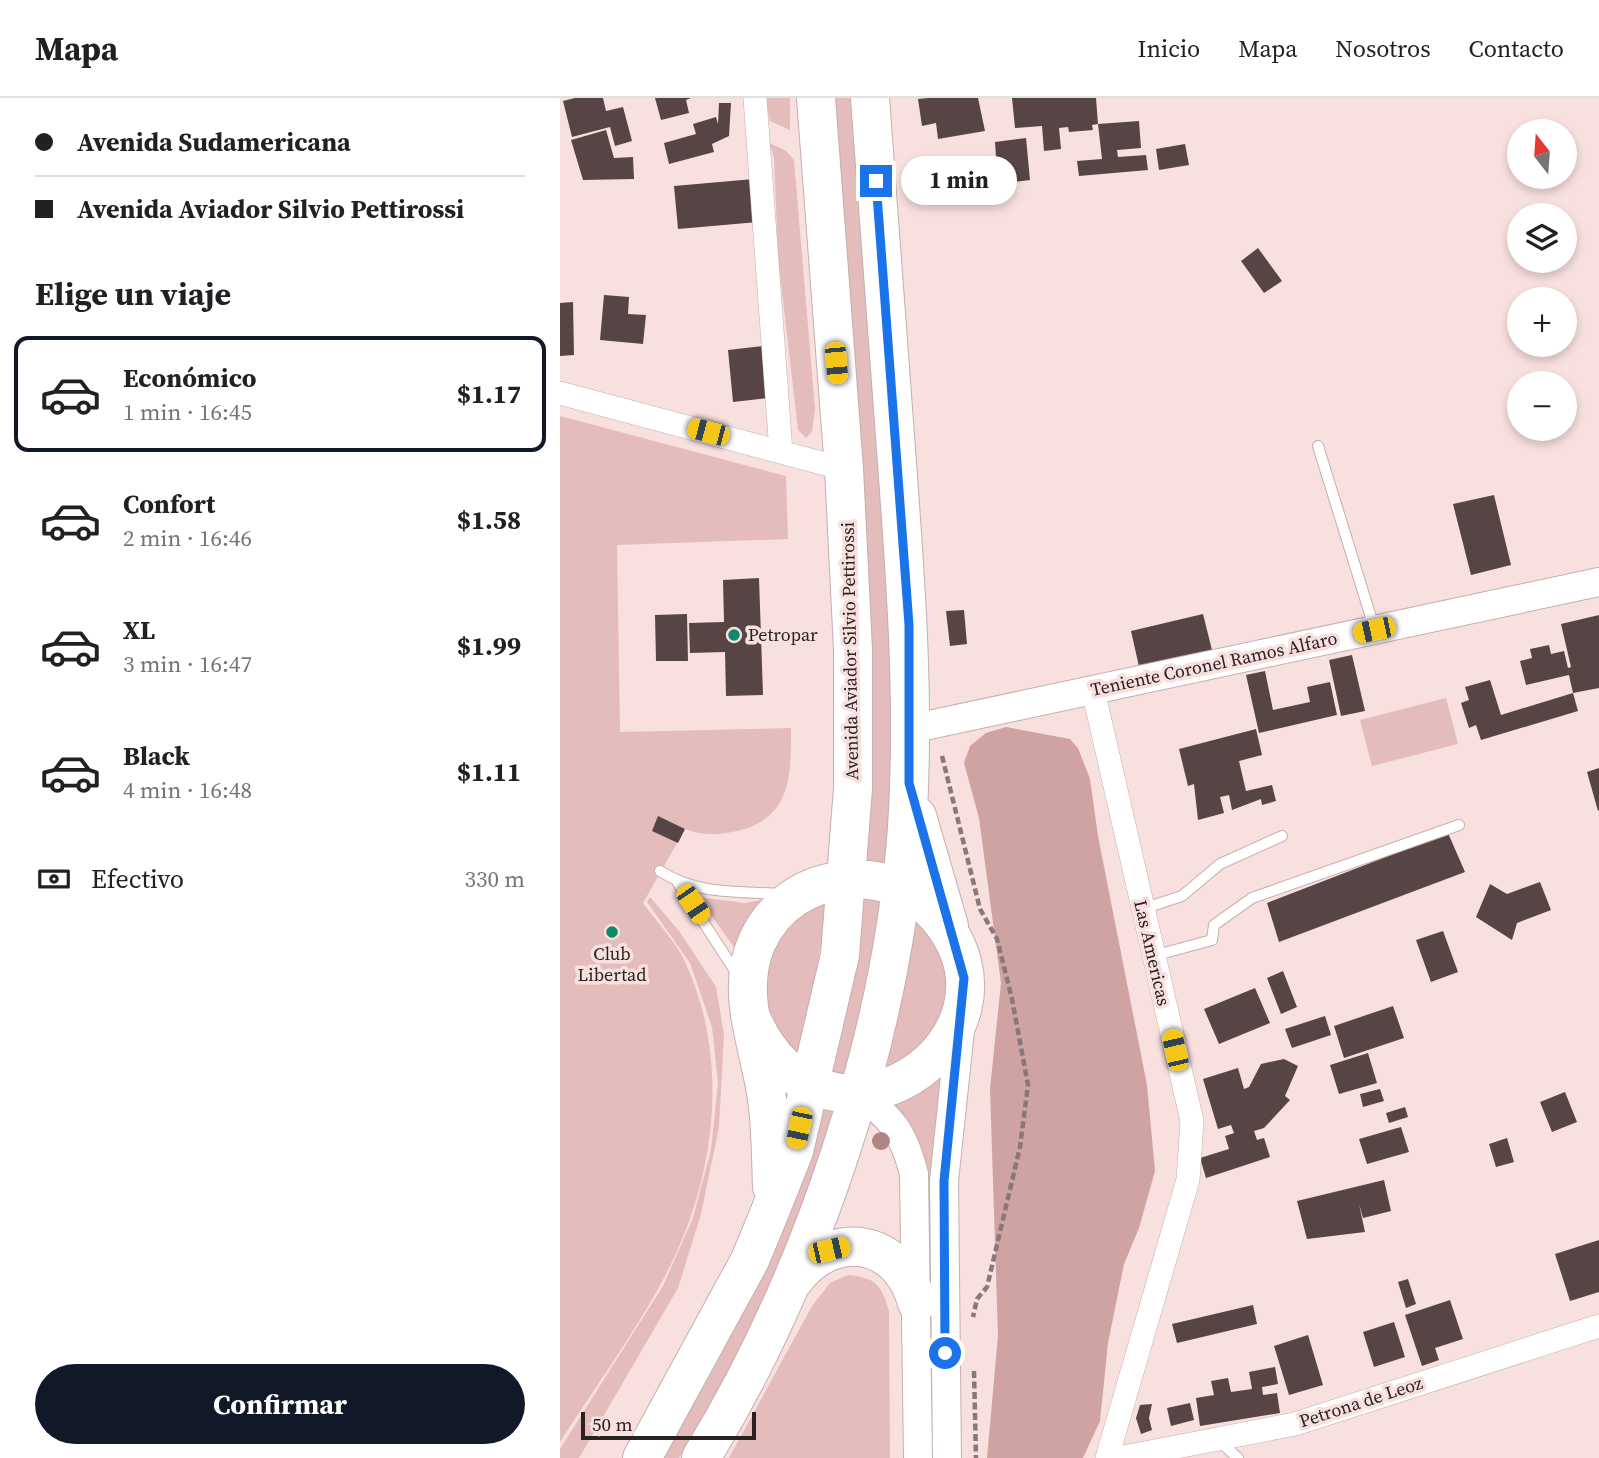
<!DOCTYPE html>
<html lang="es">
<meta charset="utf-8">
<style>
body{margin:0;font-family:"Source Serif 4",serif;background:#f6f6f6;color:#202124;height:100vh;display:flex;flex-direction:column;font-size:26px;white-space:nowrap}
*{box-sizing:border-box;margin:0}
p{font-size:23px;color:#757577}
.icon{flex:none;width:38px;height:38px;fill:none;stroke:currentColor;stroke-width:2;stroke-linecap:round;stroke-linejoin:round}
.map{position:relative;flex:1;overflow:hidden}
.details{display:flex;flex-direction:column;background:#fff;width:560px}
.details>*{flex:none}
.guide{display:grid;align-content:center;height:154px;padding:0 35px;background:#fff}
.needle{width:46px;rotate:343deg}
.tools{position:absolute;left:947px;top:21px;display:grid;gap:14px}
.tools a{display:grid;place-items:center;width:70px;height:70px;border-radius:50%;background:#fff;box-shadow:0 4px 10px #0003;font-size:35px}
.scale{position:absolute;left:21px;bottom:18px;width:175px;box-sizing:border-box;padding-left:7px;border:4px solid #2a2121;border-top:0;font-size:19px;line-height:24px;white-space:nowrap;color:#2a2121;-webkit-text-stroke:5px #f8e0df;paint-order:stroke}
.end{position:absolute;width:32px;height:32px;margin:-16px;border:9px solid #1a73e8;background:#fff;box-shadow:0 0 0 4px #fff}
.from{border-radius:50%}
.bubble{position:absolute;height:49px;border-radius:24px;background:#fff;box-shadow:0 4px 10px #0003;font-size:23px;font-weight:700;line-height:49px;text-align:center}
.car{position:absolute;width:21px;height:42px;margin:-21px -10px;border-radius:9px;box-shadow:0 0 5px 2px #0007;background:linear-gradient(#f5c518 24%,#345 0 40%,#f5c518 0 76%,#345 0 86%,#f5c518 0)}
.guide b{display:flex;align-items:center;gap:24px;height:66px;font-size:26px}
.guide b+b{border-top:2px solid #e0e0e0}
.guide i{width:18px;height:18px;background:#202124}
ul{padding:0;list-style:none}
li{display:flex;align-items:center;gap:21px;height:116px;margin:0 14px 10px;padding:0 21px;border:4px solid transparent;border-radius:14px}
li div{flex:1}
li b{display:block;font-size:26px}
li em{font-style:normal;font-weight:700}
li.active{border-color:#111827}
li>.icon{width:63px;height:63px;stroke-width:1.5}
h2{padding:0 35px;font-size:32px;line-height:84px}
.pay{display:flex;align-items:center;gap:18px;height:77px;padding:0 35px;font-size:26px}
.pay p{margin-inline-start:auto}
.cta{display:flex;gap:14px;margin-top:auto;padding:14px 35px}
.cta a{flex:1;height:80px;border-radius:42px;background:#111827;color:#fff;font-size:28px;font-weight:700;line-height:80px;text-align:center}
header{display:flex;align-items:center;gap:42px;box-sizing:border-box;height:98px;padding:0 35px;background:#fff;border-bottom:2px solid #e0e0e0}
header strong{font-size:33px}
nav{display:flex;gap:38px;margin-inline-start:auto;font-size:24px}
main{display:flex;flex:1;min-height:0}
.map>svg:first-child{display:block}
.green{fill:#e3bcbb}
.forest{fill:#cfa3a1}
.building{fill:#574444}
.lines{fill:none;stroke-linecap:round;stroke-linejoin:round}
.service-casing{stroke:#c5afae;stroke-width:12}
.minor-casing{stroke:#c5afae;stroke-width:24}
.tertiary-casing{stroke:#c5afae;stroke-width:30}
.motorway-casing{stroke:#c5afae;stroke-width:40}
.path{stroke:#887878;stroke-width:4.5;stroke-dasharray:7 3.5;stroke-linecap:butt}
.service{stroke:#fff;stroke-width:10}
.minor{stroke:#fff;stroke-width:23}
.tertiary{stroke:#fff;stroke-width:28}
.motorway{stroke:#fff;stroke-width:38}
.tree{fill:#b08584}
.route{stroke:#1a73e8;stroke-width:9}
.poi-dot{fill:#0d896c;stroke:#f8e0df;stroke-width:2.5}
.labels{text-anchor:middle;stroke-width:7;stroke-linejoin:round;paint-order:stroke}
.poi-label{font-size:18px;fill:#2a2121;stroke:#f8e0df;text-anchor:start}
.street-label{font-size:18px;fill:#2a2121;stroke:#f8e0df}
</style>
<header>
<strong>Mapa</strong>
<nav><a>Inicio</a><a>Mapa</a><a>Nosotros</a><a>Contacto</a></nav>
</header>
<main>
<section class="details">
<div class="guide">
<b><i class="from"></i>Avenida Sudamericana</b>
<b><i></i>Avenida Aviador Silvio Pettirossi</b>
</div>
<h2>Elige un viaje</h2>
<ul>
<li class="active"><svg class="icon" aria-label="car" viewBox="0 0 24 24"><path d="M5 17H2v-5l4-1 3-4h7l3 4 3 1v5h-3M9 17h6M6 11h13"/><circle cx="7" cy="17" r="2"/><circle cx="17" cy="17" r="2"/></svg><div><b>Económico</b><p>1 min · 16:45</p></div><em>$1.17</em></li>
<li><svg class="icon" aria-label="car" viewBox="0 0 24 24"><path d="M5 17H2v-5l4-1 3-4h7l3 4 3 1v5h-3M9 17h6M6 11h13"/><circle cx="7" cy="17" r="2"/><circle cx="17" cy="17" r="2"/></svg><div><b>Confort</b><p>2 min · 16:46</p></div><em>$1.58</em></li>
<li><svg class="icon" aria-label="car" viewBox="0 0 24 24"><path d="M5 17H2v-5l4-1 3-4h7l3 4 3 1v5h-3M9 17h6M6 11h13"/><circle cx="7" cy="17" r="2"/><circle cx="17" cy="17" r="2"/></svg><div><b>XL</b><p>3 min · 16:47</p></div><em>$1.99</em></li>
<li><svg class="icon" aria-label="car" viewBox="0 0 24 24"><path d="M5 17H2v-5l4-1 3-4h7l3 4 3 1v5h-3M9 17h6M6 11h13"/><circle cx="7" cy="17" r="2"/><circle cx="17" cy="17" r="2"/></svg><div><b>Black</b><p>4 min · 16:48</p></div><em>$1.11</em></li>
</ul>
<div class="pay"><svg class="icon" aria-label="cash" viewBox="0 0 24 24"><path d="M3 7h18v10H3z"/><circle cx="12" cy="12" r="2"/></svg>Efectivo<p>330 m</p></div>
<div class="cta"><a>Confirmar</a></div>
</section>
<div class="map">
<svg width="1039" height="1360" viewBox="0 0 1039 1360">
<rect width="100%" height="100%" fill="#f8e0df"/>
<path class="green" d="M205,0H230V32L210,23Z
M267,0H295L334,541L328,769L306,771Z
M209,45L225,52L234,62L255,311L252,334L246,340L238,332L218,159L214,59Z
M0,318L226,378L228,441L57,447L60,634L231,630C231,677 232,720 177,733C159,737 142,738 125,731L83,805C97,824 116,844 126,866C171,965 155,1083 105,1178C75,1235 35,1289 0,1344Z
M886,600L898,646L812,668L800,622Z
M298,793L324,797L286,980L265,975Z
M270,797L240,963L207,927V850L219,831Z
M90,799L119,833L156,889L164,937L159,1029L141,1116L118,1190L19,1360H0V1351L103,1188L133,1120L151,1052L158,985L152,929L130,865L87,804Z
M138,799L185,805L213,800L179,856Z
M350,811L389,863L380,935L314,983Z
M383,970L372,1072L375,1360H370L351,1029L333,1004Z
M256,1002L278,1006L231,1149L172,1272L119,1360H102L157,1265L179,1216Z
M288,1177C317,1180 321,1187 329,1213L330,1360H169L252,1208L270,1185Z"/>
<path class="forest" d="M446,629L510,641L518,650L530,681L538,738L587,987L595,1073L579,1130L564,1166L548,1245L540,1323L523,1360H427L438,1238L430,991L441,885L419,720L404,665L410,648L426,635Z"/>
<path class="building" d="M15,0H43L46,13L63,9L72,43L55,48L50,29L12,39L3,3Z
M95,0H131L126,2L129,15L101,22Z
M368,0H418L425,33L378,41L376,25L362,28L358,1Z
M452,0H536L538,26L532,27L533,32L509,34L508,29L499,30L501,51L484,53L482,28L455,30Z
M159,5H171L169,38L152,46L154,54L109,66L104,45L136,36L133,26L156,19L158,26Z
M579,23L581,50L557,52L558,59L586,57L588,72L519,78L517,63L542,61L538,26Z
M46,32L54,60L73,59L74,81L23,82L11,42Z
M466,40L470,82L398,91L395,64L436,59L435,44Z
M625,46L629,67L599,72L596,51Z
M194,81L198,124L118,131L114,88Z
M698,150L722,183L704,195L681,163Z
M44,197L69,199L68,216L86,217L83,246L40,242Z
M13,204L14,257L0,258V205Z
M203,248L208,300L173,304L168,252Z
M934,397L951,467L911,477L893,406Z
M199,480L203,597L166,598L165,554L130,555L129,525L164,524L163,482Z
M404,512L407,546L390,548L386,513Z
M127,516L128,563H96L95,517Z
M643,516L653,556L580,573L571,533Z
M1039,517V590L1013,595L1009,577L966,587L960,563L972,560L970,551L989,547L991,556L1004,553L1008,570L1011,569L1001,526Z
M792,557L805,613L781,618L769,562Z
M705,573L713,612L750,604L747,589L770,584L777,617L699,635L686,577Z
M930,582L941,617L1013,595L1018,613L921,642L916,627L909,630L901,605L909,602L905,589Z
M696,631L702,657L679,663L686,693L712,687L716,703L702,707L701,701L672,712L669,697L660,699L664,715L638,722L634,686L628,688L619,651Z
M1039,670V712L1038,713L1027,674Z
M98,718L125,731L118,745L92,733Z
M888,735L905,774L719,844L707,805Z
M980,784L991,812L957,825L952,842L916,819L930,786L947,796Z
M883,833L898,874L871,884L856,842Z
M723,873L737,909L721,916L707,880Z
M695,890L710,925L659,946L644,911Z
M833,908L844,940L784,960L774,928Z
M765,918L771,937L732,950L725,931Z
M808,955L817,985L779,996L770,967Z
M724,961L738,968L725,998L730,1002L704,1030L694,1033L697,1042L704,1040L710,1059L646,1080L640,1060L669,1051L665,1038L674,1035L671,1027L658,1031L643,981L678,970L684,991L689,989L701,966Z
M820,991L824,1003L803,1009L800,996Z
M1005,994L1017,1024L992,1034L980,1004Z
M845,1009L848,1019L829,1025L826,1015Z
M841,1029L849,1054L807,1066L799,1041Z
M947,1040L954,1064L936,1069L929,1046Z
M824,1082L831,1113L803,1120L799,1106L805,1134L747,1141L737,1103Z
M1039,1142V1194L1010,1203L995,1156Z
M848,1181L856,1206L846,1210L838,1184Z
M890,1202L903,1241L875,1250L879,1262L862,1268L845,1217Z
M693,1207L697,1226L617,1245L612,1226Z
M834,1224L845,1259L814,1269L803,1234Z
M748,1237L763,1287L729,1297L714,1248Z
M715,1269L718,1286L702,1289L703,1297L717,1295L720,1315L640,1328L636,1300L654,1297L651,1283L668,1280L671,1294L692,1291L689,1274Z
M630,1305L634,1322L611,1328L607,1310Z
M592,1306L589,1320L592,1332L581,1336L576,1320L580,1307Z"/>
<g class="lines">
<g class="service-casing">
<path id="service" d="M758,348L814,529
M100,773C137,797 177,793 220,796
M118,785L177,876
M582,811L622,798L660,766L722,738
M593,858L652,842L654,827L692,800L899,727
M659,1343L678,1360"/>
</g>
<g class="minor-casing">
<path id="minor" d="M195,0L221,354
M0,295L284,371
M533,592L632,1023L628,1082L547,1360
M559,1360L735,1326L1039,1228"/>
</g>
<g class="tertiary-casing">
<path id="tertiary" d="M350,631L1039,484
M297,996C332,1018 344,1036 354,1076L358,1360
M387,1360L384,1083L401,923"/>
</g>
<g class="motorway-casing">
<path id="motorway" d="M357,718L389,828
M190,917C261,1089 483,942 377,818C354,791 322,779 288,782C248,785 214,806 197,844C173,897 203,955 208,1009C211,1036 211,1062 212,1089
M234,1182C274,1129 340,1141 357,1205
M82,1360L190,1162L213,1106L234,1053L280,857L293,690V552L284,371L256,0
M141,1360C251,1180 332,941 347,730C355,608 346,487 337,365C328,243 319,122 310,0"/>
</g>
<path class="path" d="M382,658L420,811L437,841L452,901L468,987L460,1049L427,1189L417,1201L413,1219
M414,1273L416,1360"/>
<use href="#service" class="service"/>
<use href="#minor" class="minor"/>
<use href="#tertiary" class="tertiary"/>
<use href="#motorway" class="motorway"/>
</g>
<circle class="tree" cx="321" cy="1043" r="9"/>
<g class="lines">
<path class="route" d="M316,83L349,527V685L404,880L384,1083L385,1255"/>
</g>
<g class="poi-dot">
<circle cx="174" cy="537" r="7"/>
<circle cx="52" cy="834" r="7"/>
</g>
<g class="labels">
<g class="poi-label">
<text x="188" y="543">Petropar</text>
<text x="52" y="862" text-anchor="middle">Club<tspan x="52" dy="21">Libertad</tspan></text>
</g>
<g class="street-label">
<text transform="translate(290 553) rotate(-91)" y="6">Avenida Aviador Silvio Pettirossi</text>
<text transform="translate(654 566) rotate(-12)" y="6">Teniente Coronel Ramos Alfaro</text>
<text transform="translate(592 855) rotate(77)" y="6">Las Americas</text>
<text transform="translate(801 1304) rotate(-18)" y="6">Petrona de Leoz</text>
</g>
</g>
</svg>
<div class="tools">
<a><svg class="needle" viewBox="-14 -14 28 28"><path d="M0-13l5 13h-10z" fill="#e53935"/><path d="M0 13l5-13h-10z" fill="#757577"/></svg></a>
<a><svg class="icon" aria-label="layers" viewBox="0 0 24 24"><path d="M12 4l9 5-9 5-9-5zM3 14l9 5 9-5"/></svg></a>
<a>+</a>
<a>−</a>
</div>
<div class="scale">50 m</div>
<i class="end from" style="left:385px;top:1255px"></i>
<i class="end" style="left:316px;top:83px"></i>
<div class="bubble" style="left:341px;top:58px;width:116px">1 min</div>
<i class="car" style="left:276px;top:265px;rotate:175deg"></i>
<i class="car" style="left:148px;top:334px;rotate:285deg"></i>
<i class="car" style="left:814px;top:532px;rotate:258deg"></i>
<i class="car" style="left:133px;top:806px;rotate:146deg"></i>
<i class="car" style="left:615px;top:952px;rotate:347deg"></i>
<i class="car" style="left:239px;top:1030px;rotate:192deg"></i>
<i class="car" style="left:269px;top:1152px;rotate:77deg"></i>
</div>
</main>
